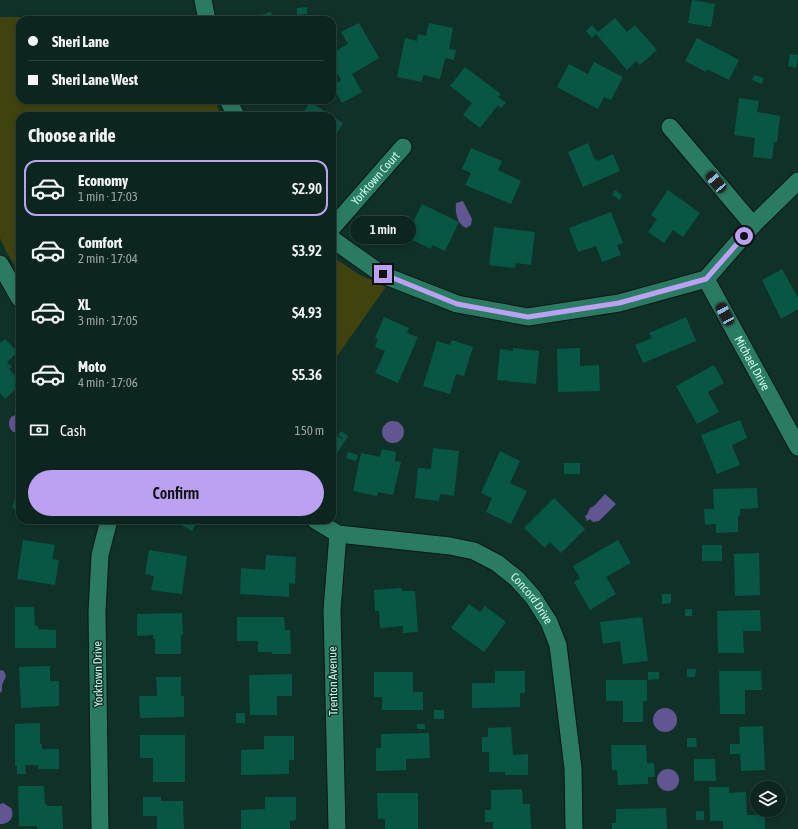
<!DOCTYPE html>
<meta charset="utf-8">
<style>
body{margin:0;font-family:"Asap Condensed",sans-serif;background:#1a312b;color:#f1f3f6;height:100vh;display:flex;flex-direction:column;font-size:15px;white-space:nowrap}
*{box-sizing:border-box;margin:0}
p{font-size:13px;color:#9aa5a4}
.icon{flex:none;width:22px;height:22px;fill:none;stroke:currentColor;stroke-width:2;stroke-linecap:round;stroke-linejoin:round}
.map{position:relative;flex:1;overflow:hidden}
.panel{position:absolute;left:16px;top:112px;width:320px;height:412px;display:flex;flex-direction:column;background:#0c251e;border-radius:12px;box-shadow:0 2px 6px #0003,0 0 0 1px #2c423c}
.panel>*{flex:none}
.hud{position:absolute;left:16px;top:16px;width:320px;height:88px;border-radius:12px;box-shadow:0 2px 6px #0003,0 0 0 1px #2c423c;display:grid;align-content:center;height:88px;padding:0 12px;background:#0c251e}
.buttons{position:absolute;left:750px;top:781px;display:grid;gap:8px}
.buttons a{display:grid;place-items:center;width:36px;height:36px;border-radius:50%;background:#0c251e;box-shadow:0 2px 6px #0003,0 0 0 1px #2c423c;font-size:20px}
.end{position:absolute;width:18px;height:18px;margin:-9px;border:5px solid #bca0f2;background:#111;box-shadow:0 0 0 2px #111}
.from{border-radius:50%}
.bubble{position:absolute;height:28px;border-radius:14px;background:#0c251e;box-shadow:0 2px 6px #0003,0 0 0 1px #2c423c;font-size:13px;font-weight:600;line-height:28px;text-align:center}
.car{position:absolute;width:12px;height:24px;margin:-12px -6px;border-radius:5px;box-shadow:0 0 3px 1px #0007;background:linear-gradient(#222 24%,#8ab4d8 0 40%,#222 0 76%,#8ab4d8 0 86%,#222 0)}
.hud b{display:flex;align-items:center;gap:14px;height:38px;font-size:15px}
.hud b+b{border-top:1px solid #2c423c}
.hud i{width:10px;height:10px;background:#f1f3f6}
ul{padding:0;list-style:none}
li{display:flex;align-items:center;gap:12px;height:56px;margin:0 8px 6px;padding:0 4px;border:2px solid transparent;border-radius:12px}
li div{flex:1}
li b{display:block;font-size:15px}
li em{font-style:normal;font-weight:600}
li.current{border-color:#bca0f2}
li>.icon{width:36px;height:36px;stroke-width:1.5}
h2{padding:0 12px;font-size:18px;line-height:48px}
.pay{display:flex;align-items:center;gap:10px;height:44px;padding:0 12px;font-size:15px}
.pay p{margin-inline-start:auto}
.action{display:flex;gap:8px;margin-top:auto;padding:8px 12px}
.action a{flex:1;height:46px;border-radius:24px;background:#bca0f2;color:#111;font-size:16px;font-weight:600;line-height:46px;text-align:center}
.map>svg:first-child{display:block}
.green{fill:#41430e}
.water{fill:#615592}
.building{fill:#085744}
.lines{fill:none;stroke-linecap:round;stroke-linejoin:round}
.minor-casing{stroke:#081612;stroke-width:19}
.minor{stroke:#2a7b64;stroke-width:17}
.route{stroke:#bca0f2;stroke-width:5}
.labels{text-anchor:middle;stroke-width:3;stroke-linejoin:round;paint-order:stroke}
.street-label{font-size:12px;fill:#cbfaea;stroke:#103128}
</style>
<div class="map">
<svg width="798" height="829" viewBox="0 0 798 829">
<rect width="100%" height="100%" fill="#103128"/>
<path class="green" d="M0,17H194L195,20H20V100H214L222,116H20V274L6,251L0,238Z
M332,256L358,274L386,287L332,363Z"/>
<path class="water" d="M463,201L472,219L471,225L466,228C457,224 455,212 456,203Z
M17,414H20V433H19L13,432C8,427 8,422 11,417Z
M382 432a11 11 0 1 1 22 0a11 11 0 1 1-22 0Z
M605,494L616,504L599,521L593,522L590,519L587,521L585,516L587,515L590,508L594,506Z
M0,670L4,671L6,676L2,685V691L0,693Z
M653 720a12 12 0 1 1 24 0a12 12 0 1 1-24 0Z
M657 780a11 11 0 1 1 22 0a11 11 0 1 1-22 0Z
M3,803L11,808C15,817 10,824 0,824V804Z"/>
<path class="building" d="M692,0L715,4L711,27L688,23Z
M307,7V14L297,15V8Z
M271,12L273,20H253L252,17Z
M293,15L294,20H274V19Z
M615,18L627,32L635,25L657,50L640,65L636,61L627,70L596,34L592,38L586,31L592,25L598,32Z
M359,23L379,58L352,74L362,92L342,103L332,85L341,80L332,64V53L348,44L341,32Z
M429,23L453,28L449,49L456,50L454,60L445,58L440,79L423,75L422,82L397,77L405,38L417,41L418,34L426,36Z
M697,38L739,60L729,80L707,69L706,72L685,61Z
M790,54L798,55L796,68L788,66Z
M594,62L623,77L611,100L604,97L598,109L557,87L569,64L588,74Z
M465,67L501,94L498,97L506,103L501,108L498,105L480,128L463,115L472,103L450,86Z
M754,75L764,78L762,84L752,80Z
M739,98L759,101L757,112L780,116L777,142H774L772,159L753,157L755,138L734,135Z
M310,102L343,123L332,141V116H301Z
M588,143L595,160L597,159L598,161L613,154L620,171L583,187L568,152Z
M471,148L502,161L498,170L521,181L511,204L465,185L471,173L462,169Z
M615,190L622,195L620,200L612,195Z
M668,190L700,213L683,237L673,230L664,243L648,232L657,219L651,215Z
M422,204L459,222L445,251L432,245L431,249L406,237Z
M611,212L623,243L617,245L621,255L602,262L596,246L578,252L569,228Z
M494,227L535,232L531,265L516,263L515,268L489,265Z
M782,269L798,298V309L781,319L762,280Z
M384,317L409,328L407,333L418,337L398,383L375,373L385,351L375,347L378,339L375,338Z
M686,317L696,341L643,363L635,345L652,338L649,333Z
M5,339L18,352L7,362L12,367L9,369L20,381V385L5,399L0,393V343Z
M452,340L473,347L464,376L456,374L450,394L423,386L437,341L450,345Z
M513,348L539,351L536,384L497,380L500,349L513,351Z
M580,348V366L599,365L600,391L558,392L557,349Z
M714,365L724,383L708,392L719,412L697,424L676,386Z
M740,420L747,438L732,445L740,465L717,474L701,435Z
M341,431L348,436L332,461V433L342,439L343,438L338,435Z
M433,448L459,451L454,496L440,494L439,501L415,498L418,468L431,469Z
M382,449L396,452L395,461L401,462L393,495L378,492L377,496L353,491L361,453L380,457Z
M500,451L520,461L510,483L527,491L511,524L486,512L492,498L481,493Z
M348,452L358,455L356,461L346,458Z
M564,463H580V474H564Z
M20,483V511L12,508Z
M757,488L758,508L740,509V515L738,516V532L716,533V524L705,525L704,509H714L713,489Z
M554,498L585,529L561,553L550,542L545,548L524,528Z
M49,520H59L58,523Z
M172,520H198L192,531Z
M23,540L55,545L52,559L59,560L55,585L17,579Z
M618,540L631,563L606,577L616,594L590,610L574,582L580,578L573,566Z
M702,545H722V561H702Z
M149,550L187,556L182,594L151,590L154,576L145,574Z
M759,553L760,595L735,596L734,554Z
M266,555L296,557L295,584L289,583V597L240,594L241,568L265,570Z
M401,588L402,591H415L418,632L403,633V626L380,628L379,611H375L374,590Z
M662,594H671V603L662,604Z
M469,604L480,612L485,606L506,622L484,652L451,628Z
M15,607H34L35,626H38V629L56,630V648H15Z
M685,609H692V616H685Z
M760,610L761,631H743L744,653H718L717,611Z
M182,613L183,635H181V654H155V639H153V635L137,636V614Z
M237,617H284L285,630H290L291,654H272V652H258V641H237Z
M642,617L648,661L623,664L620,641L603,644L600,622Z
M50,666V681H59V706L21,708L19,667Z
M687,669H696L695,677H687Z
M495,671H525V693H520V707L472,708V683H495Z
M719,671H761L762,690H745V714H720Z
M374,672H413V692H423V710H382V697H374Z
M648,672H659V679L648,680Z
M292,674V696H277V715H250L249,675Z
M156,677H181V696H184V717L140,718L139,696H157Z
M606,680H647V701H643V722H623V701H606Z
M434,710H444V719H434Z
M236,713H245V723H236Z
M40,723V744H42V749H59V769H38V765H25L26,774H17V766H15V724Z
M417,724H425V729H417Z
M763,726L765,770L741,771L740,754H730V744H740L739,727Z
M511,727L513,755L528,754V775H505V772H489V752H482V737H488V728Z
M429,733L430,758L406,759V770L376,771V748H381V734Z
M140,735H185V782H153V758H140Z
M264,736H294V760H289V774L241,775V750L264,749Z
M687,738H696L697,747H687Z
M611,745H646L647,763H654L655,777H648V784L618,785L617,770H612Z
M694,759H715L716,781H694Z
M18,786H44L45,804H47V806H62L63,829H37V826H19Z
M709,787H729V793L746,792L747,815H765V829H723V821H710Z
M522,789L523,804H530L531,829H493V822H485V810H491V790Z
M377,793H418V829H385V819H378Z
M143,797H161V801H183L184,829H157V816H143Z
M265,797H296V820L290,821V829H241V810L265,809Z
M666,808L667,829H612V823H616V809Z
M696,811H704V820H696Z"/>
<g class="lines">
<g class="minor-casing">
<g id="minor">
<path d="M203,0L207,20"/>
<path d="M228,100L236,116"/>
<path d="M670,127L753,225"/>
<path id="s1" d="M332,228L403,147"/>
<path d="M332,239L383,275L457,304L528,317L619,303L706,279"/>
<path d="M0,264L20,299"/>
<path id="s2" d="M706,279L798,447"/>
<path d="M706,279L753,225L798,181"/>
<path id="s3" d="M315,520L338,534L450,546L474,551L497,563L517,579L533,597L549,622L558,645L573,768L574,829"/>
<path d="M100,829L97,612L100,555L109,520"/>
<path d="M337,829L332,610L338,534"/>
</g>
</g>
<use href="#minor" class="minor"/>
</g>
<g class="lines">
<path class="route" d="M383,274L457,304L528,317L619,303L706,279L744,236"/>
</g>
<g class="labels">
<g class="street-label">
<text dy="4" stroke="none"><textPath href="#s1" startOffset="66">Yorktown Court</textPath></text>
<text dy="4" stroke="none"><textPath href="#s2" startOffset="96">Michael Drive</textPath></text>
<text dy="4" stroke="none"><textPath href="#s3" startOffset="240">Concord Drive</textPath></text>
<text transform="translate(98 674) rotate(-91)" y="4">Yorktown Drive</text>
<text transform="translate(333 681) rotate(-91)" y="4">Trenton Avenue</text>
</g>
</g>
</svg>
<div class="buttons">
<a><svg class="icon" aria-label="layers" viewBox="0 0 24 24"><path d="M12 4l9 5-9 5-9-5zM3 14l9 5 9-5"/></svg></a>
</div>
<i class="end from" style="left:744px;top:236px"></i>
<i class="end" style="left:383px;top:274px"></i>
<div class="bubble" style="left:350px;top:216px;width:66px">1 min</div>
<i class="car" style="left:716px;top:182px;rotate:320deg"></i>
<i class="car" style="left:725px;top:314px;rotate:331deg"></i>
<div class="hud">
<b><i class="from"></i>Sheri Lane</b>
<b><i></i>Sheri Lane West</b>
</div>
<section class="panel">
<h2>Choose a ride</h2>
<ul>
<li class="current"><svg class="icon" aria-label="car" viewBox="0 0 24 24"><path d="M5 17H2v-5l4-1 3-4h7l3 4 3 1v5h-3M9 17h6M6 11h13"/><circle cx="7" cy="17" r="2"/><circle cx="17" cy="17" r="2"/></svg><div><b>Economy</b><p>1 min · 17:03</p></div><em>$2.90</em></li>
<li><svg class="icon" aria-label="car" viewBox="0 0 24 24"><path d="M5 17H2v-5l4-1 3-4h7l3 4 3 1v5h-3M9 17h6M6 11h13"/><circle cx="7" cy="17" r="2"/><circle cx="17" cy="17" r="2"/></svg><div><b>Comfort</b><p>2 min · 17:04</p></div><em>$3.92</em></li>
<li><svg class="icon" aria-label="car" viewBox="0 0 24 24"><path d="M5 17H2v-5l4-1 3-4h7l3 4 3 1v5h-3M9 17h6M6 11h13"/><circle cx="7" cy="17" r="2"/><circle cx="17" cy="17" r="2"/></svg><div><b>XL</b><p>3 min · 17:05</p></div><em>$4.93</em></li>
<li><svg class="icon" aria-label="car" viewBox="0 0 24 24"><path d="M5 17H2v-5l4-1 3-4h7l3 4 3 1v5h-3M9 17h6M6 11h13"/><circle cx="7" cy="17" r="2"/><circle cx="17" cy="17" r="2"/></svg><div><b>Moto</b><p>4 min · 17:06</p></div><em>$5.36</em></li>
</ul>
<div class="pay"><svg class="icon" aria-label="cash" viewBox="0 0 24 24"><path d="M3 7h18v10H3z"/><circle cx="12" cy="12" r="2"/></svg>Cash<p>150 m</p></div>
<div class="action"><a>Confirm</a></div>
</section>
</div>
